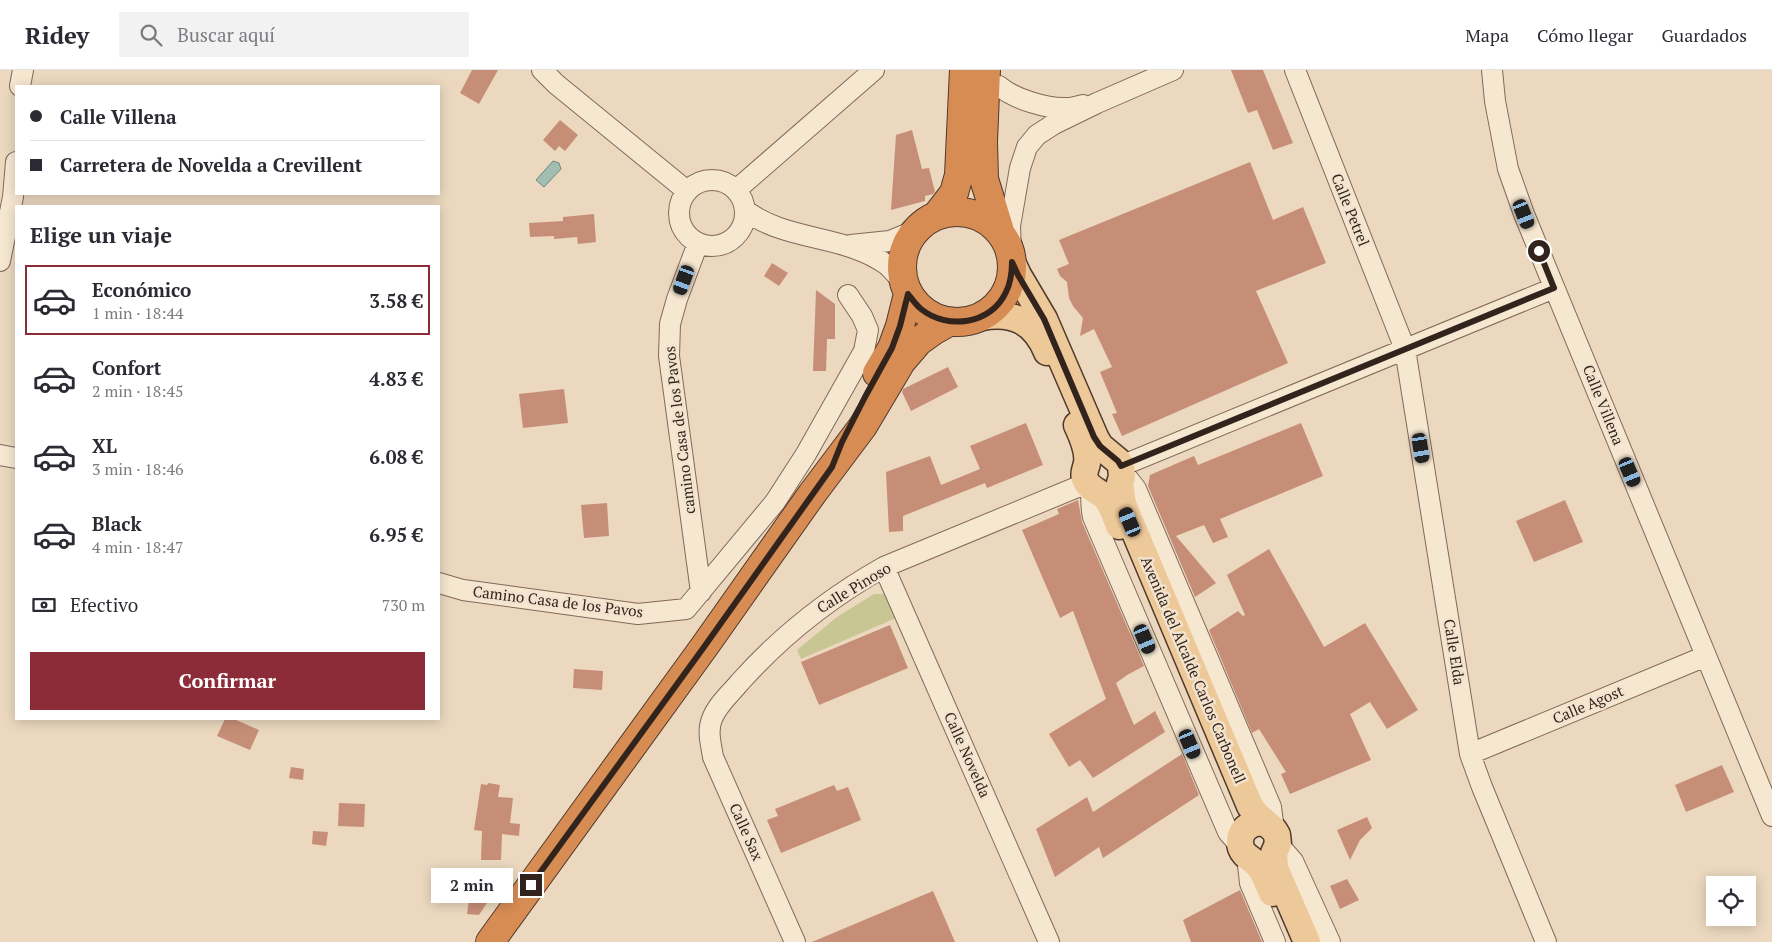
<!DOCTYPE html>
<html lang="es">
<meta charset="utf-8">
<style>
body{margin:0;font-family:"PT Serif",serif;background:#f2f2f3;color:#2b2b33;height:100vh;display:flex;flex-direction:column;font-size:19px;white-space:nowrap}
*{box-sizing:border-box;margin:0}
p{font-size:16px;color:#7c7c81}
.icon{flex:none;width:28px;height:28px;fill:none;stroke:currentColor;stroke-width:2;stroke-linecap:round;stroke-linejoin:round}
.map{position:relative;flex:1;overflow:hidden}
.panel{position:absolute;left:15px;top:135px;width:425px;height:515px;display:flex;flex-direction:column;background:#fff;border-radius:0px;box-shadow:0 2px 12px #0003}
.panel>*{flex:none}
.banner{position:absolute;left:15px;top:15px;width:425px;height:110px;border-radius:0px;box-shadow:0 2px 12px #0003;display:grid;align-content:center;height:110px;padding:0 15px;background:#fff}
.controls{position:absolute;left:1706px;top:806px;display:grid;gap:10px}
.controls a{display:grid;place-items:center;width:50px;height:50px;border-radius:0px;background:#fff;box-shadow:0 2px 12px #0003;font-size:25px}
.end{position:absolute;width:22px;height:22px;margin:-11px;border:6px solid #32241c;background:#fff;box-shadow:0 0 0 2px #fff}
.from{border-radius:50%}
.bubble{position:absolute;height:35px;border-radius:0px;background:#fff;box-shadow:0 2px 12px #0003;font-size:16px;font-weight:700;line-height:35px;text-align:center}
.car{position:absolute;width:15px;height:30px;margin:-15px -8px;border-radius:6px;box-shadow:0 0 4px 1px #0007;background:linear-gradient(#222 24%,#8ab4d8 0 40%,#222 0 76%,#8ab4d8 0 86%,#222 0)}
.banner b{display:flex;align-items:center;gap:18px;height:48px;font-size:19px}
.banner b+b{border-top:1px solid #e1e1e2}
.banner i{width:12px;height:12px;background:#2b2b33}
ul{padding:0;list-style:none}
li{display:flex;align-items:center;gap:15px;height:70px;margin:0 10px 8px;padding:0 5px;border:2px solid transparent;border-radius:0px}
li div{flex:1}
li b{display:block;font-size:19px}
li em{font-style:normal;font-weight:700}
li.current{border-color:#8d2c39}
li>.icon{width:45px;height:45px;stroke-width:1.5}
h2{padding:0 15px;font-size:22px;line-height:60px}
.pay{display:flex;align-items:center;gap:12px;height:55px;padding:0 15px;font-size:19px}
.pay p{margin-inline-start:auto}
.action{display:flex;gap:10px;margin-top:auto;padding:10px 15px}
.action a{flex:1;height:58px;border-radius:0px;background:#8d2c39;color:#fff;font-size:20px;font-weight:700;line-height:58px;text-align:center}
header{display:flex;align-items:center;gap:30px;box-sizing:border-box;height:70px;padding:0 25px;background:#fff;border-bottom:1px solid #e1e1e2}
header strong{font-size:24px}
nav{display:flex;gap:28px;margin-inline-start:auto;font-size:18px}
.search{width:350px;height:45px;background:#f2f2f3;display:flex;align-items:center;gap:12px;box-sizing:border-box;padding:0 18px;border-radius:0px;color:#7c7c81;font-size:19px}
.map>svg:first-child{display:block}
.green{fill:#c8c794}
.water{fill:#a2bdb1;stroke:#6a8a7e}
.building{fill:#c78e77}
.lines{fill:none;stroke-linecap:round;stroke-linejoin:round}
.minor-casing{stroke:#826959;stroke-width:22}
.major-casing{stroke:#50392d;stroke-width:29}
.highway-casing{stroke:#50392d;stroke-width:30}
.minor{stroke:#f6e7d1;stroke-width:20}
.major{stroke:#edc898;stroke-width:26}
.highway{stroke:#d78c53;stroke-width:28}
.route{stroke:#32241c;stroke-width:6}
.labels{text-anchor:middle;stroke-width:5;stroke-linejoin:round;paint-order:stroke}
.street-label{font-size:15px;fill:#32241c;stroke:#f3e3ce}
</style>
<header>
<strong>Ridey</strong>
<div class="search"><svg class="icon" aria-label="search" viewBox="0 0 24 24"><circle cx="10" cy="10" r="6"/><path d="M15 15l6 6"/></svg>Buscar aquí</div>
<nav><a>Mapa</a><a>Cómo llegar</a><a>Guardados</a></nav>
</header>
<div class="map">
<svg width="1772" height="872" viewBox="0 0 1772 872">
<rect width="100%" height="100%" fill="#ebd8bf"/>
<path class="green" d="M874,524H885L896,548L801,589L797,580L837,547Z"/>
<path class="water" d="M553,91L559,93L561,99L544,117L536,110Z"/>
<path class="building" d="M472,0H498L479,34L460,23Z
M1231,0H1263L1293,73L1273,80L1257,40L1248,43Z
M560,50L578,65L565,81L559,76L555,81L543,70Z
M912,60L922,99L929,98L935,122L933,124L925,126V131L891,140L896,65Z
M1250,92L1273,150L1303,137L1326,193L1256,221L1288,293L1122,366L1112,344L1117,343L1100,302L1112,297L1094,259L1080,266L1083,248L1073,236L1069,228L1067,212L1060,206L1057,199L1069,194L1059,170Z
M594,144L596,172L578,174L577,167L554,169V166L530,167L529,153L563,151V147Z
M772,193L788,203L779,216L764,206Z
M816,220L835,234V269H827L826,301H813Z
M948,297L958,317L911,341L902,322L903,319Z
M564,319L568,353L523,358L519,324Z
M1026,353L1043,395L987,418L985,413L903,446V461L889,462L886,402L930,386L941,415L980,399L970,376Z
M1301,353L1323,406L1220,449L1228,467L1213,473L1204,455L1176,466L1216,513L1195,527L1148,416L1150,405L1194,386L1198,395Z
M1078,430L1082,452L1144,596L1127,605L1116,613L1134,655L1155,641L1165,662L1093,708L1080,690L1069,697L1049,664L1106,629L1073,541L1060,548L1022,460L1059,444L1057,439Z
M1565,430L1583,472L1534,492L1516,451Z
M607,433L609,466L584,468L581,435Z
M1269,479L1324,577L1365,553L1418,640L1387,659L1370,632L1350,644L1371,690L1290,724L1281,704L1286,702L1259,659L1252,663L1209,560L1238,541L1243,546L1245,545L1227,505Z
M890,555L908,598L819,635L801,592Z
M574,599L603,601L602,620L573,618Z
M225,649H234L259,660L250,680L217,666Z
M1182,684L1199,725L1103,788L1099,777L1055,807L1036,759L1087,727L1093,742Z
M1722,695L1734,722L1686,742L1675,715Z
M291,697L304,699L303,710L289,708Z
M488,713L500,715L498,727L513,728L510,753L520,754L519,766L502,764L501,790H481L482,761L474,760L481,714L487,715Z
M834,715L837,721L848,717L861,750L781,783L767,750L778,746L775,739Z
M339,733L365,734L364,757L338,756Z
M1367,747L1372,758L1360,770L1350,790L1337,760Z
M313,761L328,762L326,776L312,774Z
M1347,809L1359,830L1340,839L1330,816Z
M471,815L496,819L479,845L467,844Z
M1240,820L1262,872H1191L1183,850Z
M933,821L955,872H812Z"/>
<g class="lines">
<g class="minor-casing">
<path id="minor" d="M542,0L556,14L687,121
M1295,0L1405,279L1470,684L1482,717L1546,872
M1492,0L1495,31L1508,99L1524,144L1772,746
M20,16L23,0
M999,16C1014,29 1047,39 1067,38C1072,38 1078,36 1083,35
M679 143a33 33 0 1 1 66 0a33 33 0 1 1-66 0Z
M736,120L874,0
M745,140C786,172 845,164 887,195C893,200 898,207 903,212
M698,173L677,229L670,254L669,286L701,522
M851,175L890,171L912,162
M1011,181L1010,156L1020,98L1027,77L1037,65L1054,54L1097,33L1173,0
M0,191L13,127L16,92
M0,385L16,388
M1121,396L1554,218
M1122,401L1136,419L1271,737L1274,760
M1089,416C1093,426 1090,436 1093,447L1228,762L1240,776
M884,497L1049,872
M439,513L463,520L638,544L686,539L775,432L806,384L864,281L868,260L862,246L848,225
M1470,684L1706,586
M1278,774L1293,791L1330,872
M1247,786L1250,813L1275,872
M795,872L713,687C711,674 707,661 712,649C717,635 731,623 740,612C783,564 829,528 884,497L1087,413"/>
</g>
<g class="major-casing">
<path id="major" d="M1012,192L1018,205L1044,249L1095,367L1100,376L1118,391L1121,396L1122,407L1120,413L1123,434L1250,736L1256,744L1274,760L1277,765L1278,774L1274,783L1275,798L1307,872
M982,247C1013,241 1035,252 1047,282
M1077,355C1082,366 1089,380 1087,393C1086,399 1083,402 1085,409C1088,418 1098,421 1105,427C1112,435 1115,446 1119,456
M1266,753C1251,750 1236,761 1241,778C1244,787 1255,790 1260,798C1265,805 1268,815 1272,823"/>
</g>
<g class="highway-casing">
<path id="highway" d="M986,0L983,72L984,109L1000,161
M902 197a55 55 0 1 1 110 0a55 55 0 1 1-110 0Z
M937,145L954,123L959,105L964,0
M877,303L892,278L900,256L908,224
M490,872L704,577L812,424L863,356L901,292L919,271L933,261L949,252"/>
</g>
<use href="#minor" class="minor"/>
<use href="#major" class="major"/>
<use href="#highway" class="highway"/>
</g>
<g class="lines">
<path class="route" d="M531,815L704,577L832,397L842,372L865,327L892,278L900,256L908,224C912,229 916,235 921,239C947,260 991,255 1006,222C1011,212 1012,203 1012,192L1018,205L1044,249L1094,367L1100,376L1118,391L1121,396L1554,218L1539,181"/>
</g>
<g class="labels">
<g class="street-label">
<text transform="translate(1350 140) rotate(68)" y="5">Calle Petrel</text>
<text transform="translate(1603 335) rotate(68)" y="5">Calle Villena</text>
<text transform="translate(680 360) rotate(-97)" y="5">camino Casa de los Pavos</text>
<text transform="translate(854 518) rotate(-31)" y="5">Calle Pinoso</text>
<text transform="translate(558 532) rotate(7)" y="5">Camino Casa de los Pavos</text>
<text transform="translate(1454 582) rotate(81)" y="5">Calle Elda</text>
<text transform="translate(1193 600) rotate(67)" y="5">Avenida del Alcalde Carlos Carbonell</text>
<text transform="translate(1588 635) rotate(-23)" y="5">Calle Agost</text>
<text transform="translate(967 685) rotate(66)" y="5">Calle Novelda</text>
<text transform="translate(746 762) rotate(66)" y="5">Calle Sax</text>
</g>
</g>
</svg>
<div class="controls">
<a><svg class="icon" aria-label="locate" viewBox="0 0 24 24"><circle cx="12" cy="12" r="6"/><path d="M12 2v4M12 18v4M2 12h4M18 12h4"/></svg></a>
</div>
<i class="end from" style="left:1539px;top:181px"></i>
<i class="end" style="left:531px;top:815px"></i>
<div class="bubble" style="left:431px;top:798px;width:82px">2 min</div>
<i class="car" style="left:1524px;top:144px;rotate:158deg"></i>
<i class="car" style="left:684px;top:210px;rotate:200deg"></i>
<i class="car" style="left:1421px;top:378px;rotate:171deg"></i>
<i class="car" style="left:1630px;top:402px;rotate:157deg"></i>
<i class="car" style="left:1130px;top:452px;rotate:337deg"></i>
<i class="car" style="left:1145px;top:569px;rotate:157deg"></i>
<i class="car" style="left:1190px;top:674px;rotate:157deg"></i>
<div class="banner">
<b><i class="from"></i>Calle Villena</b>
<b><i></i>Carretera de Novelda a Crevillent</b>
</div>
<section class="panel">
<h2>Elige un viaje</h2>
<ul>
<li class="current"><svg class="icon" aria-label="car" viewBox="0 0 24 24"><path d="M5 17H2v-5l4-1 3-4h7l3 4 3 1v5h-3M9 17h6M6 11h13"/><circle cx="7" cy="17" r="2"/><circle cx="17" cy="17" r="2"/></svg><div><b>Económico</b><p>1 min · 18:44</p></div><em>3.58 €</em></li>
<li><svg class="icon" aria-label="car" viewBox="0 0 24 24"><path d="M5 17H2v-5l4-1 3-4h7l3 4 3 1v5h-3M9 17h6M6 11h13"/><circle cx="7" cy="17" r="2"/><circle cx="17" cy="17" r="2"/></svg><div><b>Confort</b><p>2 min · 18:45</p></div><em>4.83 €</em></li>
<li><svg class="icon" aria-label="car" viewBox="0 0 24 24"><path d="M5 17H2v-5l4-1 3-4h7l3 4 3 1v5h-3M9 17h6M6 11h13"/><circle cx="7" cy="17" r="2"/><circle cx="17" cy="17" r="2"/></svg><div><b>XL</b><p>3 min · 18:46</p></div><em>6.08 €</em></li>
<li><svg class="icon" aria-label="car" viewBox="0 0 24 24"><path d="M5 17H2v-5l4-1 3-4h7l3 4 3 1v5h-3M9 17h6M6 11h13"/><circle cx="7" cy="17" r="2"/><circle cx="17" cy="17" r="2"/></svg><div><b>Black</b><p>4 min · 18:47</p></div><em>6.95 €</em></li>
</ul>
<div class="pay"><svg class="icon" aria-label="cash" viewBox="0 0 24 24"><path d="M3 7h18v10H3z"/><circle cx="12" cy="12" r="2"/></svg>Efectivo<p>730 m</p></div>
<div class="action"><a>Confirmar</a></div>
</section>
</div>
